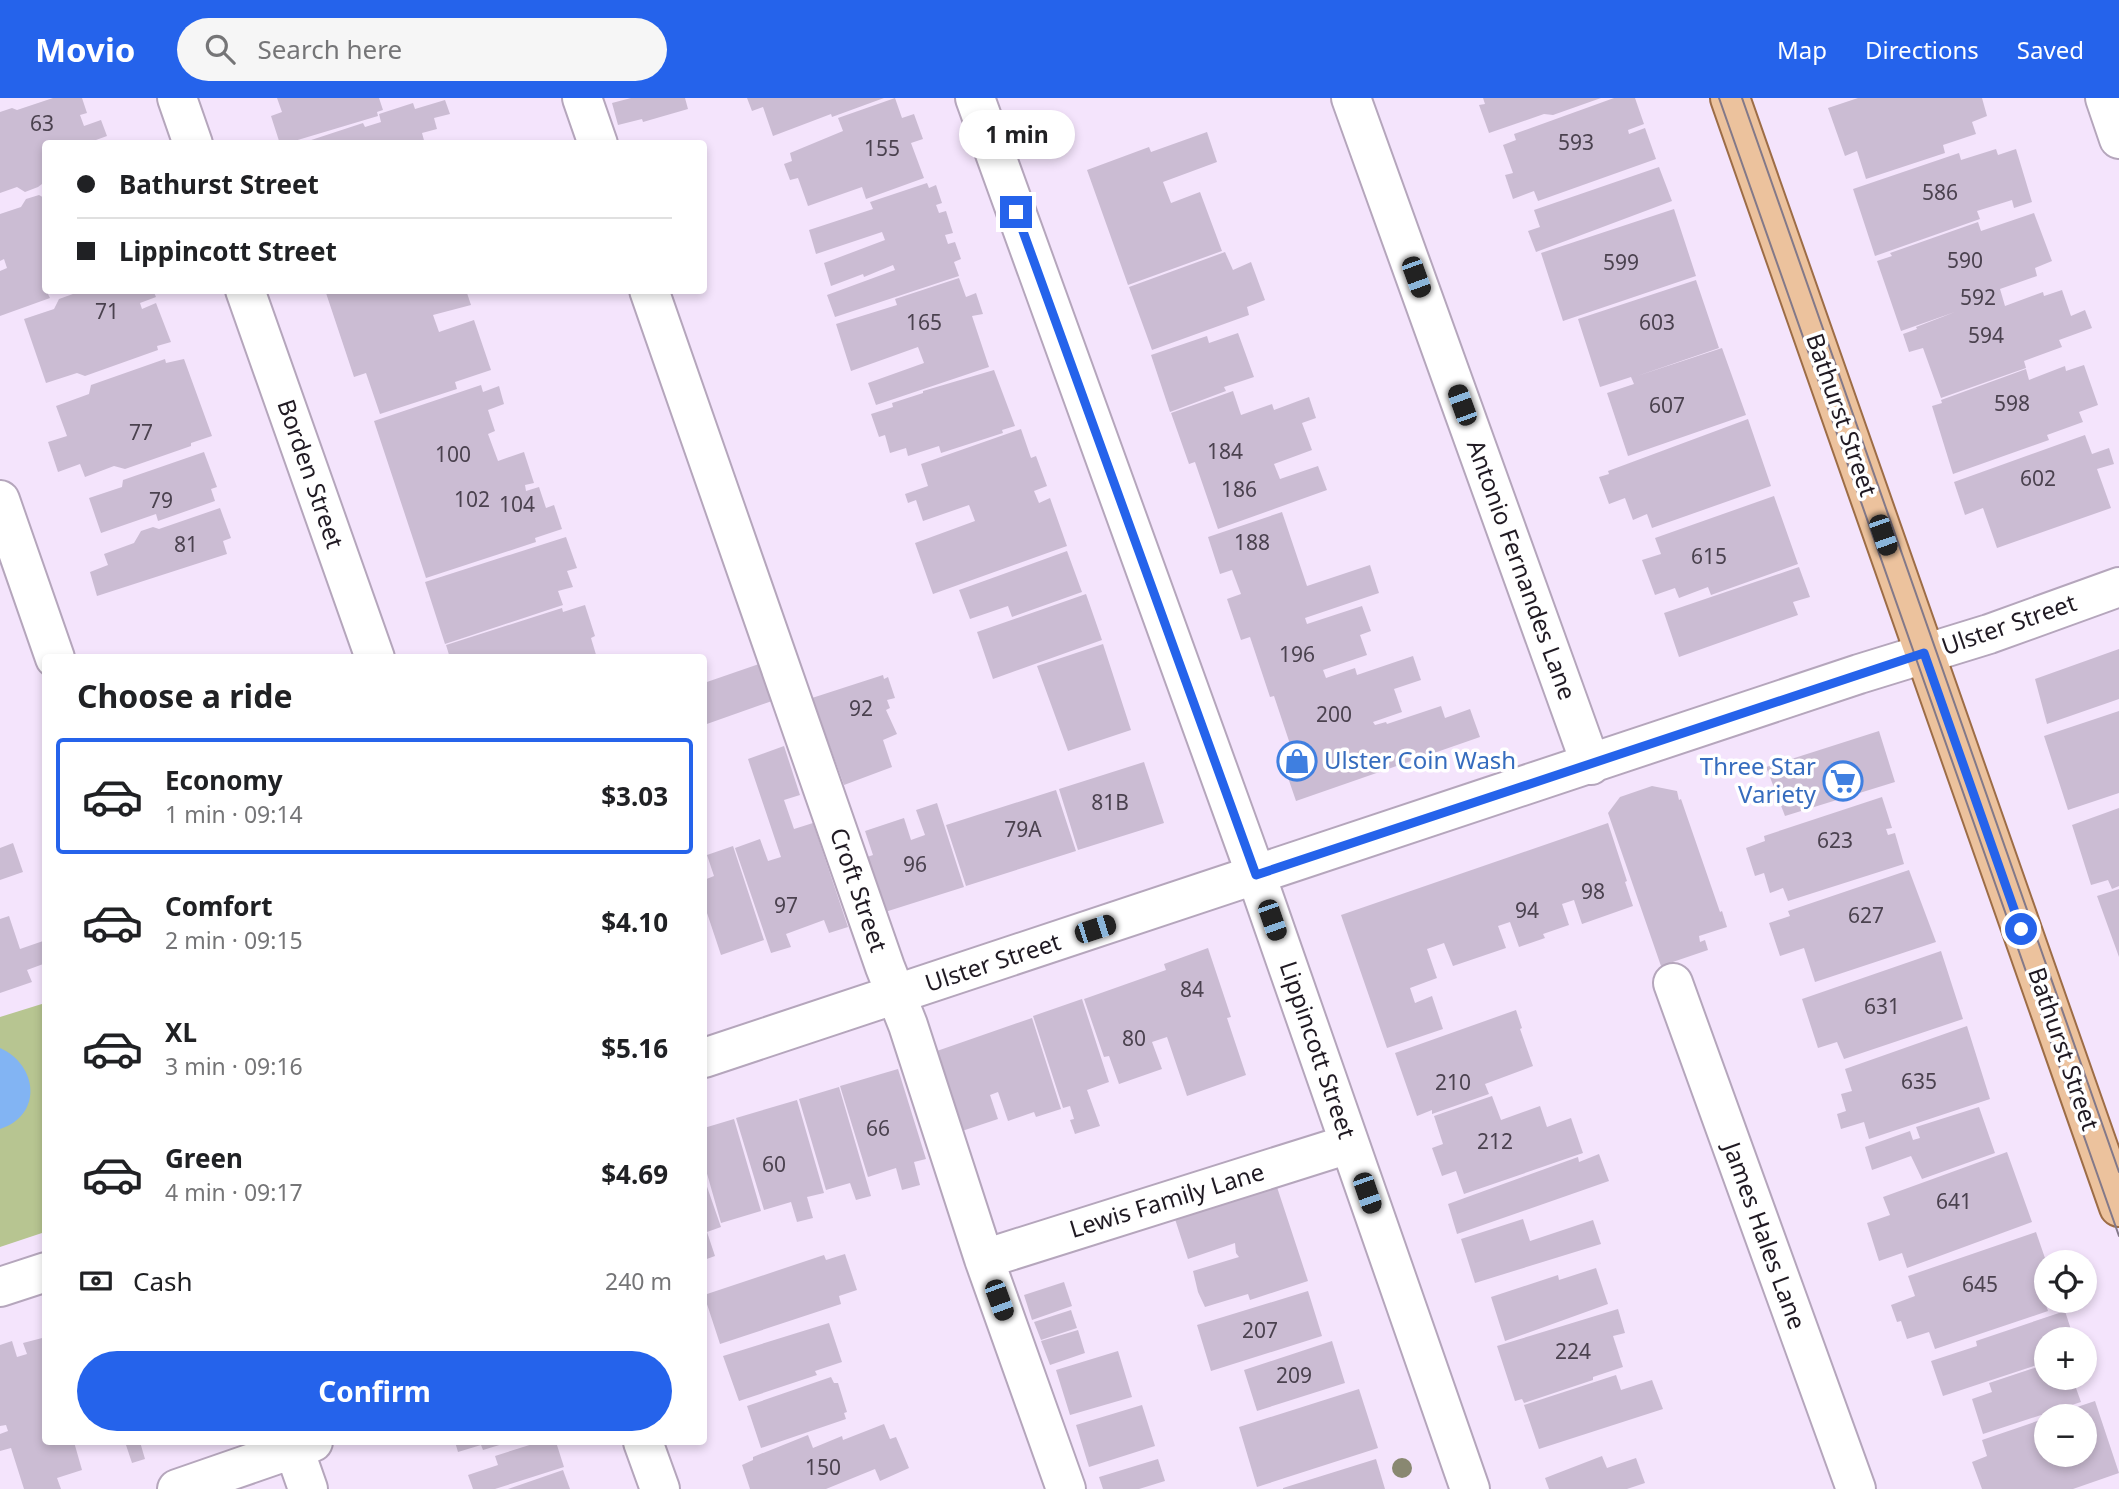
<!DOCTYPE html>
<meta charset="utf-8">
<style>
body{margin:0;font-family:"Noto Sans",sans-serif;background:#f6f6f6;color:#202124;height:100vh;display:flex;flex-direction:column;font-size:26px;white-space:nowrap}
*{box-sizing:border-box;margin:0}
p{font-size:23px;color:#757577}
.icon{flex:none;width:38px;height:38px;fill:none;stroke:currentColor;stroke-width:2;stroke-linecap:round;stroke-linejoin:round}
.map{position:relative;flex:1;overflow:hidden}
.side{position:absolute;left:42px;top:556px;width:665px;height:791px;display:flex;flex-direction:column;background:#fff;border-radius:7px;box-shadow:0 4px 10px #0003}
.side>*{flex:none}
.banner{position:absolute;left:42px;top:42px;width:665px;height:154px;border-radius:7px;box-shadow:0 4px 10px #0003;display:grid;align-content:center;height:154px;padding:0 35px;background:#fff}
.tools{position:absolute;left:2034px;top:1152px;display:grid;gap:14px}
.tools a{display:grid;place-items:center;width:63px;height:63px;border-radius:50%;background:#fff;box-shadow:0 4px 10px #0003;font-size:35px}
.end{position:absolute;width:32px;height:32px;margin:-16px;border:9px solid #2563eb;background:#fff;box-shadow:0 0 0 4px #fff}
.from{border-radius:50%}
.bubble{position:absolute;height:49px;border-radius:24px;background:#fff;box-shadow:0 4px 10px #0003;font-size:23px;font-weight:700;line-height:49px;text-align:center}
.car{position:absolute;width:21px;height:42px;margin:-21px -10px;border-radius:9px;box-shadow:0 0 5px 2px #0007;background:linear-gradient(#222 24%,#8ab4d8 0 40%,#222 0 76%,#8ab4d8 0 86%,#222 0)}
.banner b{display:flex;align-items:center;gap:24px;height:66px;font-size:26px}
.banner b+b{border-top:2px solid #e0e0e0}
.banner i{width:18px;height:18px;background:#202124}
ul{padding:0;list-style:none}
li{display:flex;align-items:center;gap:21px;height:116px;margin:0 14px 10px;padding:0 21px;border:4px solid transparent;border-radius:7px}
li div{flex:1}
li b{display:block;font-size:26px}
li em{font-style:normal;font-weight:700}
li.current{border-color:#2563eb}
li>.icon{width:63px;height:63px;stroke-width:1.5}
h2{padding:0 35px;font-size:32px;line-height:84px}
.pay{display:flex;align-items:center;gap:18px;height:77px;padding:0 35px;font-size:26px}
.pay p{margin-inline-start:auto}
.primary-button{display:flex;gap:14px;margin-top:auto;padding:14px 35px}
.primary-button a{flex:1;height:80px;border-radius:42px;background:#2563eb;color:#fff;font-size:28px;font-weight:700;line-height:80px;text-align:center}
header{display:flex;align-items:center;gap:42px;box-sizing:border-box;height:98px;padding:0 35px;background:#2563eb;color:#fff}
header strong{font-size:33px}
nav{display:flex;gap:38px;margin-inline-start:auto;font-size:24px}
.search{width:490px;height:63px;background:#f6f6f6;display:flex;align-items:center;gap:18px;box-sizing:border-box;padding:0 24px;border-radius:38px;color:#757577;font-size:26px}
.map>svg:first-child{display:block}
.green{fill:#b7c591}
.water{fill:#82b4f3}
.building{fill:#cbbcd3}
.lines{fill:none;stroke-linecap:round;stroke-linejoin:round}
.minor-casing{stroke:#b5a6bc;stroke-width:42}
.major-casing{stroke:#9d6d47;stroke-width:42}
.minor{stroke:#fff;stroke-width:38}
.major{stroke:#ecc29d;stroke-width:38}
.tram{stroke:#837989;stroke-width:2}
.tree{fill:#898871}
.route{stroke:#2563eb;stroke-width:9}
.labels{text-anchor:middle;stroke-width:7;stroke-linejoin:round;paint-order:stroke}
.number-label{font-size:21px;fill:#4b424f}
.street-label{font-size:24px;fill:#201a23;stroke:#fff}
.shop-label{font-size:24px;fill:#366cbe;stroke:#fff;text-anchor:start}
</style>
<header>
<strong>Movio</strong>
<div class="search"><svg class="icon" aria-label="search" viewBox="0 0 24 24"><circle cx="10" cy="10" r="6"/><path d="M15 15l6 6"/></svg>Search here</div>
<nav><a>Map</a><a>Directions</a><a>Saved</a></nav>
</header>
<div class="map">
<svg width="2119" height="1391" viewBox="0 0 2119 1391">
<rect width="100%" height="100%" fill="#f4e4fc"/>
<path class="green" d="M45,905V1134L0,1149V919Z"/>
<path class="water" d="M0,950C38,967 43,1017 0,1031Z"/>
<path class="building" d="M53,0H82L87,15L80,17L84,28L101,22L107,38L96,42L98,46H46V83L38,89L25,94L17,89L0,95V14L12,10L17,12Z
M277,0H379L383,12L377,14L378,18L291,44L280,46L271,18L282,14Z
M631,0H685L688,11L643,24L642,21L618,27L612,5Z
M747,0H884L832,19L831,16L773,38L763,9L752,13Z
M895,0L902,20L914,16L923,41L911,45L924,80L866,101L862,89L808,108L798,80L790,82L784,66L792,63L790,55L843,33L838,20Z
M1483,0H1601L1553,17L1544,16L1489,35L1479,7L1485,6Z
M1614,0H1635L1644,26L1628,32L1629,36L1645,30L1656,61L1538,103L1534,93L1513,101L1505,77L1513,75L1503,47L1516,42L1514,36Z
M1858,0H1982L1987,18L1972,24L1976,36L1943,47L1945,55L1866,81L1857,53L1845,58L1828,10Z
M445,2L450,16L434,20L437,31L422,35L425,46H299L363,25L365,29L381,24L379,16L413,5L415,11Z
M1207,34L1217,64L1163,84L1171,105L1200,94L1222,153L1128,187L1087,72L1149,49L1151,54Z
M1996,51L1998,57L2016,51L2032,104L2014,110L2012,102L1977,113L1980,121L1875,158L1853,91L1959,55L1961,62Z
M1659,69L1672,103L1536,154L1528,133L1540,129L1534,112Z
M927,85L929,90L936,87L942,105L936,107L939,115L946,113L953,135L945,137L948,146L955,144L961,161L954,164L959,178L835,219L827,197L895,172L893,167L864,179L863,176L831,188L824,165L885,142L882,134L816,156L809,132L873,111L870,104Z
M39,97L46,101V192L50,200L0,218V173L7,170L4,161L0,163V116L21,109L26,101Z
M1674,111L1696,178L1563,223L1541,155Z
M2034,115L2052,163L2035,170L2037,178L2000,191L2005,208L2043,194L2044,198L2062,192L2071,218L2085,212L2092,230L2059,242L2062,249L2024,263L2026,270L1941,300L1923,250L1909,254L1903,236L1917,231L1916,229L1955,214L1901,233L1877,163L1892,158L1890,155L1978,124L1981,133Z
M1225,154L1233,172L1251,164L1265,202L1247,209L1249,217L1152,252L1129,189Z
M959,180L966,199L976,195L983,216L972,218L989,269L876,307L868,285L924,265L918,249L851,273L836,226L897,207L895,201Z
M1696,182L1719,250L1637,278L1722,250L1746,317L1628,358L1607,295L1634,286L1631,279L1600,289L1578,221Z
M84,192H153L156,199L140,205L142,211L156,205L171,244L157,248L158,252L85,278L77,275L46,285L24,221L54,211L59,201Z
M325,192H474L467,195L471,207L433,217L439,234L474,222L491,272L455,284L457,291L380,316L366,275L354,279Z
M1238,235L1254,279L1224,289L1226,293L1170,314L1151,257L1207,238L1209,245Z
M165,261L166,265L184,261L212,338L191,345V348L125,371L114,368L85,379L80,366L58,374L48,344L67,338L56,308L89,296L91,287Z
M2084,267L2098,307L2079,314L2083,324L2047,337L2049,342L1953,376L1932,308L1942,305L1941,302L2026,271L2029,282L2065,268L2066,273Z
M994,272L1015,328L1002,332L1003,335L941,355L939,348L908,358L906,350L890,355L885,337L879,339L871,316L893,309L892,305L923,295V293Z
M481,287L483,294L499,288L504,306L488,312L495,333L488,336L498,363L524,354L534,385L525,387L526,393L539,389L546,410L554,407L562,431L535,440L536,444L426,480L374,323Z
M1233,293L1241,317L1272,306L1274,312L1309,299L1316,320L1302,325L1312,352L1274,366L1280,381L1318,368L1327,392L1218,431L1195,364L1189,366L1171,315Z
M1748,321L1771,388L1652,430L1647,416L1633,422L1625,400L1609,406L1599,379L1609,376L1608,373Z
M1021,331L1031,360L1036,358L1047,388L1034,393L1039,405L1050,400L1067,448L933,496L915,445L975,423L969,407L923,423L916,402L908,405L905,396L928,388L921,366Z
M2085,337L2092,356L2109,350L2114,366L2097,371L2111,410L1997,450L1983,410L1965,417L1954,384Z
M204,354L217,389L211,391L215,403L158,423L156,416L101,435L89,400L122,389L123,382Z
M1774,398L1798,466L1711,497L1708,489L1679,500L1675,490L1655,497L1642,462L1661,456L1655,440Z
M220,410L231,440L223,443L227,456L97,498L90,474L108,467L104,456L134,445L141,433L153,429L159,431Z
M1282,414L1307,488L1370,467L1379,495L1305,520L1307,526L1362,508L1371,533L1360,537L1367,557L1323,572L1326,580L1355,570L1357,577L1413,558L1421,582L1394,591L1402,614L1373,624L1375,627L1386,624L1387,626L1441,608L1445,620L1470,611L1480,639L1296,703L1281,659L1293,655L1274,598L1270,599L1250,539L1241,542L1227,501L1241,496L1232,472L1220,476L1208,439Z
M566,439L577,470L567,473L573,489L558,493L563,507L445,546L425,484Z
M1067,453L1082,494L1012,519L1008,508L970,521L959,492Z
M1799,469L1810,499L1793,504L1798,517L1679,559L1664,515Z
M1086,496L1102,542L993,581L977,534Z
M585,507L595,538L591,540L597,560H450L446,547L562,510L563,514Z
M1103,546L1131,632L1068,653L1037,568Z
M2119,551V601L2047,626L2035,581Z
M759,566L772,603L704,627V585Z
M883,577L884,581L888,579L895,600L887,602L890,610L886,612L897,636L883,642L892,669L844,687L812,600Z
M2119,613V695L2068,712L2044,638Z
M1879,633L1895,684L1785,718L1766,669Z
M784,648L800,697L784,702L794,731L813,725L848,829L829,835L824,822L786,836L791,849L771,855L735,750L760,741L768,763L781,759L748,661Z
M1144,664L1164,725L1078,752L1059,691Z
M1652,688L1677,693L1679,702L1681,701L1720,814L1722,813L1727,829L1699,838L1700,844L1705,842L1708,852L1661,868L1608,715L1620,699Z
M1056,692L1076,753L966,788L946,727Z
M1882,699L1892,730L1886,731L1888,737L1895,735L1904,766L1788,803L1783,790L1770,795L1764,775L1755,778L1746,750L1765,743L1764,738Z
M937,705L964,789L885,814L867,759L873,757L865,733L904,720L911,742L925,737L916,712Z
M2119,710V788L2112,791L2108,782L2091,787L2072,727Z
M1608,725L1627,783L1625,784L1633,808L1582,826L1574,802L1562,806L1569,827L1543,836L1545,840L1519,849L1510,824L1498,828L1506,850L1453,868L1444,845L1427,851L1437,880L1410,890L1415,905L1432,898L1443,931L1387,950L1341,817Z
M13,745L23,774L0,782V750Z
M733,748L764,842L721,857L704,806V782L714,778L707,757Z
M1909,772L1936,844L1815,884L1804,850L1780,858L1769,825L1790,818L1788,813Z
M2119,791V859L2097,798Z
M9,818L20,851L46,842V865L27,872L32,884L0,895V821Z
M1208,850L1231,919L1227,920L1246,977L1187,998L1167,939L1152,944L1162,971L1119,986L1109,958L1104,959L1084,901L1166,872L1164,866Z
M1941,853L1963,921L1844,961L1837,944L1818,950L1802,901Z
M1082,901L1109,984L1087,992L1100,1028L1075,1036L1070,1022L1074,1021L1070,1008L1063,1010L1033,918Z
M1516,912L1522,930L1520,931L1533,968L1485,986L1489,996L1432,1016V1012L1417,1018L1395,955Z
M1032,920L1061,1011L1036,1019L1034,1014L1008,1023L998,994L990,997L998,1021L962,1033L934,954Z
M1967,928L1990,1001L1869,1041L1864,1024L1841,1031L1837,1016L1846,1013L1841,996L1852,993L1845,971Z
M898,971L926,1061L914,1064L920,1087L902,1092L896,1070L868,1079L840,988Z
M839,989L871,1098L856,1102L850,1085L826,1092L799,1001Z
M1492,998L1501,1022L1540,1008L1547,1029L1571,1020L1583,1055L1464,1096L1456,1073L1442,1078L1432,1050L1443,1046L1434,1018Z
M797,1002L824,1095L807,1099L813,1120L797,1124L791,1104L764,1112L736,1020Z
M1979,1009L1995,1055L1922,1081L1911,1058L1872,1072L1865,1049L1910,1033L1913,1042L1920,1040L1916,1029Z
M734,1021L761,1113L721,1125L704,1065V1030Z
M2007,1054L2032,1124L1907,1170L1902,1155L1879,1163L1867,1125L1890,1117L1883,1099Z
M1599,1056L1609,1083L1457,1136L1448,1106L1578,1059L1579,1064Z
M704,1080L721,1129L707,1134L715,1158L704,1162Z
M1274,1080L1308,1183L1250,1202L1248,1196L1205,1209L1198,1194L1193,1173L1239,1159L1236,1155L1235,1145L1188,1161L1174,1118Z
M1523,1121L1530,1143L1593,1122L1601,1146L1475,1185L1461,1141Z
M2036,1134L2046,1163V1200L2044,1201L2048,1213L1935,1251L1929,1234L1907,1241L1901,1223L1897,1224L1891,1207L1915,1198L1908,1178Z
M845,1156L857,1192L839,1198L841,1206L720,1246L704,1197L824,1157L826,1162Z
M1596,1170L1608,1206L1505,1243L1491,1199L1558,1177L1559,1182Z
M1064,1184L1072,1208L1032,1222L1024,1197Z
M1308,1193L1322,1238L1211,1273L1197,1227Z
M1618,1211L1625,1235L1613,1238L1623,1269L1593,1279V1282L1524,1305L1522,1301L1515,1303L1497,1248Z
M1071,1212L1077,1230L1041,1242L1034,1224Z
M2065,1213L2074,1241H2046V1264L1943,1298L1931,1263L1977,1248L1976,1243Z
M829,1225L842,1264L815,1273L817,1277L739,1303L723,1258Z
M1078,1232L1085,1255L1050,1267L1041,1243Z
M46,1239V1344H74L82,1372L57,1380L61,1391H24L11,1350L0,1353V1336L8,1333L6,1327L0,1328V1247L12,1243L17,1259L27,1256L23,1245Z
M1332,1243L1345,1285L1257,1313L1244,1272Z
M1118,1253L1132,1299L1070,1317L1056,1272Z
M2046,1266V1279H2072L2081,1304L1983,1336L1972,1301L1992,1294L1989,1285Z
M1616,1277L1621,1292L1652,1282L1663,1311L1539,1351L1524,1307Z
M831,1279L834,1285H838L847,1314L844,1315L846,1321L761,1350L747,1308Z
M1359,1291L1378,1350L1257,1389L1239,1329Z
M2095,1303L2119,1375L2073,1391H1982L1972,1364L1987,1358L1982,1342L2046,1320V1356H2084V1318L2053,1317Z
M1142,1307L1155,1348L1089,1369L1076,1327Z
M884,1326L890,1341L896,1339L909,1370L880,1383L875,1371L826,1391H750L742,1367L753,1362V1359L808,1337L813,1350L842,1338L843,1342Z
M125,1344H140L145,1361L132,1365Z
M455,1344H506V1345L483,1352L481,1347L458,1354Z
M539,1344H556L564,1369L495,1391H473L468,1377L498,1367L495,1358Z
M1602,1358L1607,1370L1636,1360L1645,1385L1627,1391H1549L1545,1380Z
M1158,1361L1165,1383L1139,1391H1103L1099,1379Z
M1376,1361L1385,1391H1283V1390Z
M563,1372L570,1391H508Z"/>
<g class="lines">
<g class="minor-casing">
<path id="minor" d="M177,0L193,46
M582,0L598,46
M975,0L1256,777L1470,1391
M1351,0L1591,667
M2105,0L2119,41
M245,192L375,560
M649,192L885,869L908,927L984,1161L1066,1391
M0,402L55,560
M1673,885L1856,1391
M704,960L1859,576L1989,536L2119,489
M984,1161L1349,1046
M0,1189L46,1174
M643,1344L660,1391
M294,1351L308,1391
M177,1391L313,1344"/>
</g>
<g class="major-casing">
<path id="major" d="M1730,0L2119,1109"/>
</g>
<use href="#minor" class="minor"/>
<use href="#major" class="major"/>
<path class="tram" d="M1719,0L2119,1138
M1742,0L2119,1074"/>
</g>
<circle class="tree" cx="1402" cy="1370" r="10"/>
<g class="lines">
<path class="route" d="M1016,114L1256,777L1924,555L2021,831"/>
</g>
<defs>
<g id="shop-ring" transform="scale(2.0125)"><circle r="9.5" fill="#fff" stroke="#3f7fe0" stroke-width="1.5"/><path d="M-5-2.5h2.3a2.7 3.5 0 0 1 5.4 0H5L5.5 6h-11ZM-1.5-2.5h3a1.5 2.3 0 0 0-3 0Z" fill="#3f7fe0"/></g>
<g id="supermarket-ring" transform="scale(2.0125)"><circle r="9.5" fill="#fff" stroke="#3f7fe0" stroke-width="1.5"/><path d="M-6-5.5h2.5l.6 2H6L4.5 2H-2.5L-4.4-4H-6ZM-1.5 3.2a1.3 1.3 0 1 0 .1 0ZM3 3.2a1.3 1.3 0 1 0 .1 0Z" fill="#3f7fe0"/></g>
</defs>
<g fill-rule="evenodd">
<use href="#shop-ring" x="1297" y="663"/>
<use href="#supermarket-ring" x="1843" y="683"/>
</g>
<g class="labels">
<g class="number-label">
<text x="42" y="33">63</text>
<text x="1576" y="52">593</text>
<text x="882" y="58">155</text>
<text x="1940" y="102">586</text>
<text x="1965" y="170">590</text>
<text x="1621" y="172">599</text>
<text x="1978" y="207">592</text>
<text x="107" y="221">71</text>
<text x="924" y="232">165</text>
<text x="1657" y="232">603</text>
<text x="1986" y="245">594</text>
<text x="2012" y="313">598</text>
<text x="1667" y="315">607</text>
<text x="141" y="342">77</text>
<text x="1225" y="361">184</text>
<text x="453" y="364">100</text>
<text x="2038" y="388">602</text>
<text x="1239" y="399">186</text>
<text x="472" y="409">102</text>
<text x="161" y="410">79</text>
<text x="517" y="414">104</text>
<text x="1252" y="452">188</text>
<text x="186" y="454">81</text>
<text x="1709" y="466">615</text>
<text x="1297" y="564">196</text>
<text x="861" y="618">92</text>
<text x="1334" y="624">200</text>
<text x="1110" y="712">81B</text>
<text x="1023" y="739">79A</text>
<text x="1835" y="750">623</text>
<text x="915" y="774">96</text>
<text x="1593" y="801">98</text>
<text x="786" y="815">97</text>
<text x="1527" y="820">94</text>
<text x="1866" y="825">627</text>
<text x="1192" y="899">84</text>
<text x="1882" y="916">631</text>
<text x="1134" y="948">80</text>
<text x="1919" y="991">635</text>
<text x="1453" y="992">210</text>
<text x="878" y="1038">66</text>
<text x="1495" y="1051">212</text>
<text x="774" y="1074">60</text>
<text x="1954" y="1111">641</text>
<text x="1980" y="1194">645</text>
<text x="1260" y="1240">207</text>
<text x="1573" y="1261">224</text>
<text x="1294" y="1285">209</text>
<text x="823" y="1377">150</text>
</g>
<g class="street-label">
<text transform="translate(1841 317) rotate(71)" y="8">Bathurst Street</text>
<text transform="translate(310 376) rotate(71)" y="8">Borden Street</text>
<text transform="translate(1521 472) rotate(70)" y="8">Antonio Fernandes Lane</text>
<text transform="translate(2009 527) rotate(-19)" y="8">Ulster Street</text>
<text transform="translate(858 792) rotate(71)" y="8">Croft Street</text>
<text transform="translate(993 865) rotate(-18)" y="8">Ulster Street</text>
<text transform="translate(2063 951) rotate(71)" y="8">Bathurst Street</text>
<text transform="translate(1317 952) rotate(71)" y="8">Lippincott Street</text>
<text transform="translate(1167 1103) rotate(-17)" y="8">Lewis Family Lane</text>
<text transform="translate(1764 1138) rotate(70)" y="8">James Hales Lane</text>
</g>
<g class="shop-label">
<text x="1324" y="671">Ulster Coin Wash</text>
<text x="1816" y="677" text-anchor="end">Three Star<tspan x="1816" dy="28">Variety</tspan></text>
</g>
</g>
</svg>
<div class="tools">
<a><svg class="icon" aria-label="locate" viewBox="0 0 24 24"><circle cx="12" cy="12" r="6"/><path d="M12 2v4M12 18v4M2 12h4M18 12h4"/></svg></a>
<a>+</a>
<a>−</a>
</div>
<i class="end from" style="left:2021px;top:831px"></i>
<i class="end" style="left:1016px;top:114px"></i>
<div class="bubble" style="left:959px;top:12px;width:116px">1 min</div>
<i class="car" style="left:1416px;top:179px;rotate:160deg"></i>
<i class="car" style="left:1462px;top:307px;rotate:340deg"></i>
<i class="car" style="left:1883px;top:437px;rotate:161deg"></i>
<i class="car" style="left:1272px;top:822px;rotate:161deg"></i>
<i class="car" style="left:1095px;top:831px;rotate:72deg"></i>
<i class="car" style="left:1367px;top:1095px;rotate:161deg"></i>
<i class="car" style="left:999px;top:1202px;rotate:160deg"></i>
<div class="banner">
<b><i class="from"></i>Bathurst Street</b>
<b><i></i>Lippincott Street</b>
</div>
<section class="side">
<h2>Choose a ride</h2>
<ul>
<li class="current"><svg class="icon" aria-label="car" viewBox="0 0 24 24"><path d="M5 17H2v-5l4-1 3-4h7l3 4 3 1v5h-3M9 17h6M6 11h13"/><circle cx="7" cy="17" r="2"/><circle cx="17" cy="17" r="2"/></svg><div><b>Economy</b><p>1 min · 09:14</p></div><em>$3.03</em></li>
<li><svg class="icon" aria-label="car" viewBox="0 0 24 24"><path d="M5 17H2v-5l4-1 3-4h7l3 4 3 1v5h-3M9 17h6M6 11h13"/><circle cx="7" cy="17" r="2"/><circle cx="17" cy="17" r="2"/></svg><div><b>Comfort</b><p>2 min · 09:15</p></div><em>$4.10</em></li>
<li><svg class="icon" aria-label="car" viewBox="0 0 24 24"><path d="M5 17H2v-5l4-1 3-4h7l3 4 3 1v5h-3M9 17h6M6 11h13"/><circle cx="7" cy="17" r="2"/><circle cx="17" cy="17" r="2"/></svg><div><b>XL</b><p>3 min · 09:16</p></div><em>$5.16</em></li>
<li><svg class="icon" aria-label="car" viewBox="0 0 24 24"><path d="M5 17H2v-5l4-1 3-4h7l3 4 3 1v5h-3M9 17h6M6 11h13"/><circle cx="7" cy="17" r="2"/><circle cx="17" cy="17" r="2"/></svg><div><b>Green</b><p>4 min · 09:17</p></div><em>$4.69</em></li>
</ul>
<div class="pay"><svg class="icon" aria-label="cash" viewBox="0 0 24 24"><path d="M3 7h18v10H3z"/><circle cx="12" cy="12" r="2"/></svg>Cash<p>240 m</p></div>
<div class="primary-button"><a>Confirm</a></div>
</section>
</div>
